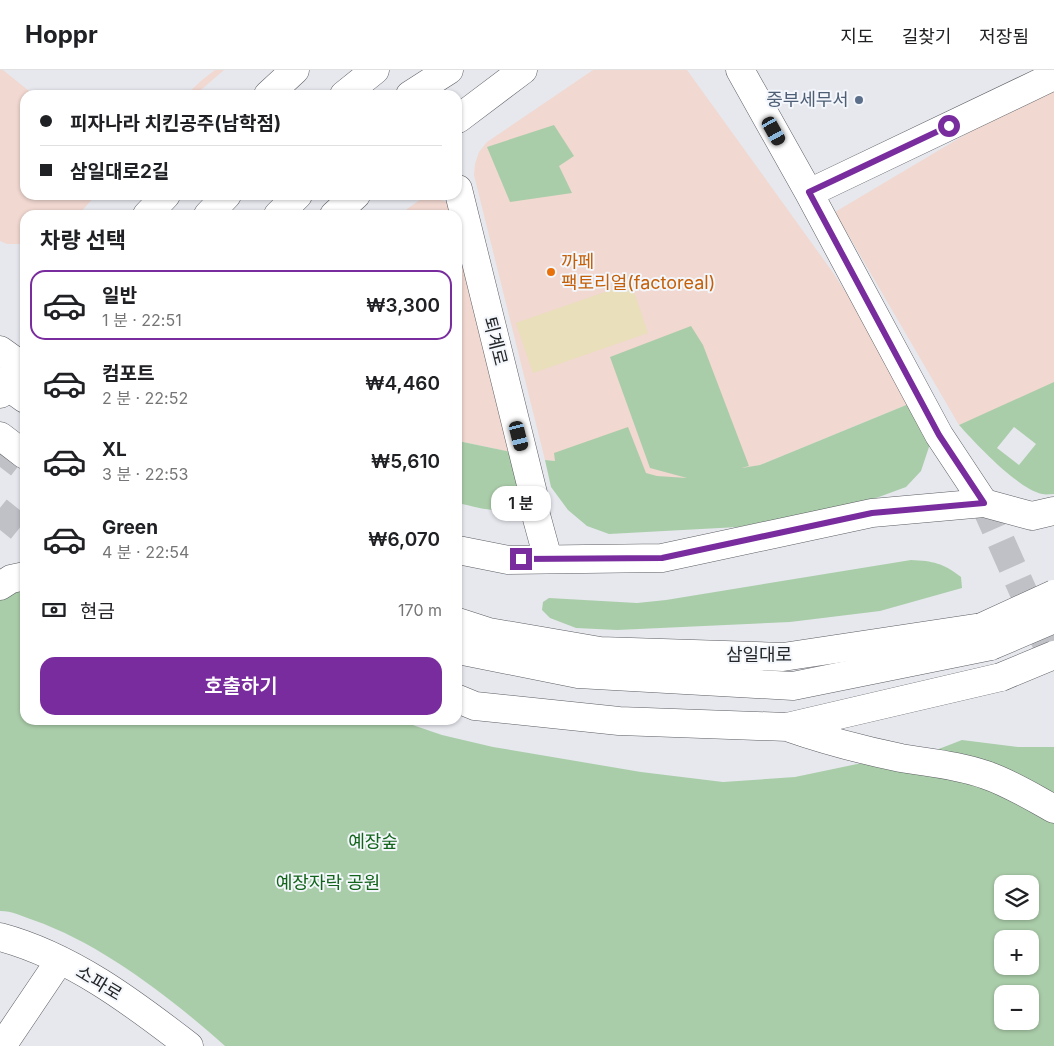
<!DOCTYPE html>
<html lang="ko">
<meta charset="utf-8">
<style>
body{margin:0;font-family:Inter,"Noto Sans KR",sans-serif;background:#f2f2f2;color:#202124;height:100vh;display:flex;flex-direction:column;font-size:19px;white-space:nowrap}
*{box-sizing:border-box;margin:0}
p{font-size:16px;color:#757577}
.icon{flex:none;width:28px;height:28px;fill:none;stroke:currentColor;stroke-width:2;stroke-linecap:round;stroke-linejoin:round}
.map{position:relative;flex:1;overflow:hidden}
.side{position:absolute;left:20px;top:140px;width:442px;height:515px;display:flex;flex-direction:column;background:#fff;border-radius:15px;box-shadow:0 1px 4px #0004}
.side>*{flex:none}
.top-card{position:absolute;left:20px;top:20px;width:442px;height:110px;border-radius:15px;box-shadow:0 1px 4px #0004;display:grid;align-content:center;height:110px;padding:0 20px;background:#fff}
.buttons{position:absolute;left:994px;top:805px;display:grid;gap:10px}
.buttons a{display:grid;place-items:center;width:45px;height:45px;border-radius:10px;background:#fff;box-shadow:0 1px 4px #0004;font-size:25px}
.end{position:absolute;width:22px;height:22px;margin:-11px;border:6px solid #792c9e;background:#fff;box-shadow:0 0 0 2px #fff}
.from{border-radius:50%}
.bubble{position:absolute;height:35px;border-radius:15px;background:#fff;box-shadow:0 1px 4px #0004;font-size:16px;font-weight:600;line-height:35px;text-align:center}
.car{position:absolute;width:15px;height:30px;margin:-15px -8px;border-radius:6px;box-shadow:0 0 4px 1px #0007;background:linear-gradient(#222 24%,#8ab4d8 0 40%,#222 0 76%,#8ab4d8 0 86%,#222 0)}
.top-card b{display:flex;align-items:center;gap:18px;height:48px;font-size:19px}
.top-card b+b{border-top:1px solid #e0e0e0}
.top-card i{width:12px;height:12px;background:#202124}
ul{padding:0;list-style:none}
li{display:flex;align-items:center;gap:15px;height:70px;margin:0 10px 8px;padding:0 10px;border:2px solid transparent;border-radius:15px}
li div{flex:1}
li b{display:block;font-size:19px}
li em{font-style:normal;font-weight:600}
li.current{border-color:#792c9e}
li>.icon{width:45px;height:45px;stroke-width:1.5}
h2{padding:0 20px;font-size:22px;line-height:60px}
.pay{display:flex;align-items:center;gap:12px;height:55px;padding:0 20px;font-size:19px}
.pay p{margin-inline-start:auto}
.cta{display:flex;gap:10px;margin-top:auto;padding:10px 20px}
.cta a{flex:1;height:58px;border-radius:15px;background:#792c9e;color:#fff;font-size:20px;font-weight:600;line-height:58px;text-align:center}
header{display:flex;align-items:center;gap:30px;box-sizing:border-box;height:70px;padding:0 25px;background:#fff;border-bottom:1px solid #e0e0e0}
header strong{font-size:24px}
nav{display:flex;gap:28px;margin-inline-start:auto;font-size:18px}
.map>svg:first-child{display:block}
.commercial{fill:#f1d8d0}
.green{fill:#aacda9;fill-rule:evenodd}
.sand{fill:#e9dfba}
.lines{fill:none;stroke-linecap:round;stroke-linejoin:round}
.minor-tunnel{stroke:#bfc1c6;stroke-width:28;stroke-dasharray:28 14;stroke-linecap:butt}
.major-tunnel{stroke:#bfc1c6;stroke-width:28;stroke-dasharray:28 14;stroke-linecap:butt}
.minor-casing{stroke:#5c5e63;stroke-width:29}
.major-casing{stroke:#5c5e63;stroke-width:29}
.minor{stroke:#fff;stroke-width:28}
.major{stroke:#fff;stroke-width:28}
.minor-bridge-casing{stroke:#5c5e63;stroke-width:29;stroke-linecap:butt}
.major-bridge-casing{stroke:#5c5e63;stroke-width:29;stroke-linecap:butt}
.minor-bridge{stroke:#fff;stroke-width:28}
.major-bridge{stroke:#fff;stroke-width:28}
.route{stroke:#792c9e;stroke-width:6}
.service-dot{fill:#5c6f8a;stroke:#f3f6fb;stroke-width:2}
.food-dot{fill:#e8710a;stroke:#f3f6fb;stroke-width:2}
.labels{text-anchor:middle;stroke-width:4;stroke-linejoin:round;paint-order:stroke}
.service-label{font-size:18px;fill:#4e5e75;stroke:#f3f6fb;text-anchor:end}
.food-label{font-size:18px;fill:#c56008;stroke:#f3f6fb;text-anchor:start}
.street-label{font-size:18px;fill:#252628;stroke:#f3f6fb}
.park-label{font-size:18px;fill:#12641a;stroke:#f3f6fb}
</style>
<header>
<strong>Hoppr</strong>
<nav><a>지도</a><a>길찾기</a><a>저장됨</a></nav>
</header>
<div class="map">
<svg width="1054" height="976" viewBox="0 0 1054 976">
<rect width="100%" height="100%" fill="#e6e8ee"/>
<path class="commercial" d="M0,0H3L34,25H25V125H96L78,145H25V174H7L0,171Z
M215,0H224L195,25H186L202,10Z
M593,0H687L834,204L916,331L760,395L691,409L629,404L576,393L545,390L474,105L475,94L479,82L487,72Z
M1054,12V314L959,355L835,142Z
M425,126L448,132L452,145H399Z
M458,162L525,385L458,371Z"/>
<path class="green" d="M554,55L574,86L559,96L572,123L510,132L487,77Z
M691,256L703,275L749,396L742,398L760,395L916,331L930,374L921,401L906,417L868,431L738,457L609,464L587,456L568,440L551,417L545,390L555,391L554,383L628,357L646,403L657,406L687,408L650,398L610,287Z
M1054,312V424C1050,424 1046,425 1042,424C1017,418 977,375 959,355ZM1014,357L1036,374L1019,395L997,378Z
M458,371L525,385L521,432C498,446 482,438 458,433Z
M911,490C933,491 943,493 961,507L962,518L880,541L790,552L617,560L576,558L550,548L542,540L543,532L549,528L637,533L666,530Z
M25,516V650H398L442,665L493,677L641,702L723,712L795,707L862,693L931,682L962,670L1018,677H1054V976H225C171,928 102,874 33,850C22,846 12,841 0,841V527ZM1002,814H1030V841H1002ZM1002,869H1030V896H1002ZM1002,924H1030V951H1002Z"/>
<path class="sand" d="M631,213L648,263L533,303L516,253Z"/>
<g class="lines">
<path class="minor-tunnel" d="M984,433L1054,591"/>
<path class="major-tunnel" d="M0,397L25,365
M0,460L25,429"/>
<g class="minor-casing">
<path id="minor" d="M740,0L809,123L939,365L984,433
M458,119L533,423V434L548,489
M809,123L1054,6
M0,311L25,329
M458,580L578,604L793,616L991,576
M0,867C71,886 132,932 189,976
M2,976L60,890"/>
</g>
<g class="major-casing">
<path id="major" d="M268,25L295,0
M344,25L375,0
M410,25L449,0
M458,49L523,0
M147,145L166,125
M208,145L227,125
M278,145L298,125
M334,145L356,125
M0,280L25,298
M0,324L25,291
M0,366L25,385
M458,480L508,490L662,488L872,443L984,433L1032,446L1054,441
M0,516L11,509L25,506
M458,552L489,562L600,581L783,587L982,557
M458,629L475,636L619,651L787,657L1001,607
M787,657C824,670 862,680 901,688C930,693 958,695 986,705C1010,713 1032,727 1054,739"/>
</g>
<use href="#minor" class="minor"/>
<use href="#major" class="major"/>
<g class="minor-bridge-casing">
<path id="minor-bridge" d="M991,576L1054,549"/>
</g>
<g class="major-bridge-casing">
<path id="major-bridge" d="M982,557L1054,524
M1001,607L1054,585"/>
</g>
<use href="#minor-bridge" class="minor-bridge"/>
<use href="#major-bridge" class="major-bridge"/>
</g>
<g class="lines">
<path class="route" d="M521,489L662,488L872,443L984,433L939,365L809,122L949,56"/>
</g>
<circle class="service-dot" cx="859" cy="30" r="5"/>
<circle class="food-dot" cx="551" cy="202" r="5"/>
<g class="labels">
<g class="service-label">
<text x="849" y="36">중부세무서</text>
</g>
<g class="food-label">
<text x="561" y="198">까페<tspan x="561" dy="21">팩토리얼(factoreal)</tspan></text>
</g>
<g class="street-label">
<text transform="translate(495 271) rotate(76)" y="6">퇴계로</text>
<text x="759" y="591">삼일대로</text>
<text transform="translate(99 913) rotate(31)" y="6">소파로</text>
</g>
<g class="park-label">
<text x="373" y="778">예장숲</text>
<text x="328" y="819">예장자락 공원</text>
</g>
</g>
</svg>
<div class="buttons">
<a><svg class="icon" aria-label="layers" viewBox="0 0 24 24"><path d="M12 4l9 5-9 5-9-5zM3 14l9 5 9-5"/></svg></a>
<a>+</a>
<a>−</a>
</div>
<i class="end from" style="left:949px;top:56px"></i>
<i class="end" style="left:521px;top:489px"></i>
<div class="bubble" style="left:491px;top:416px;width:60px">1 분</div>
<i class="car" style="left:774px;top:61px;rotate:151deg"></i>
<i class="car" style="left:519px;top:366px;rotate:166deg"></i>
<div class="top-card">
<b><i class="from"></i>피자나라 치킨공주(남학점)</b>
<b><i></i>삼일대로2길</b>
</div>
<section class="side">
<h2>차량 선택</h2>
<ul>
<li class="current"><svg class="icon" aria-label="car" viewBox="0 0 24 24"><path d="M5 17H2v-5l4-1 3-4h7l3 4 3 1v5h-3M9 17h6M6 11h13"/><circle cx="7" cy="17" r="2"/><circle cx="17" cy="17" r="2"/></svg><div><b>일반</b><p>1 분 · 22:51</p></div><em>₩3,300</em></li>
<li><svg class="icon" aria-label="car" viewBox="0 0 24 24"><path d="M5 17H2v-5l4-1 3-4h7l3 4 3 1v5h-3M9 17h6M6 11h13"/><circle cx="7" cy="17" r="2"/><circle cx="17" cy="17" r="2"/></svg><div><b>컴포트</b><p>2 분 · 22:52</p></div><em>₩4,460</em></li>
<li><svg class="icon" aria-label="car" viewBox="0 0 24 24"><path d="M5 17H2v-5l4-1 3-4h7l3 4 3 1v5h-3M9 17h6M6 11h13"/><circle cx="7" cy="17" r="2"/><circle cx="17" cy="17" r="2"/></svg><div><b>XL</b><p>3 분 · 22:53</p></div><em>₩5,610</em></li>
<li><svg class="icon" aria-label="car" viewBox="0 0 24 24"><path d="M5 17H2v-5l4-1 3-4h7l3 4 3 1v5h-3M9 17h6M6 11h13"/><circle cx="7" cy="17" r="2"/><circle cx="17" cy="17" r="2"/></svg><div><b>Green</b><p>4 분 · 22:54</p></div><em>₩6,070</em></li>
</ul>
<div class="pay"><svg class="icon" aria-label="cash" viewBox="0 0 24 24"><path d="M3 7h18v10H3z"/><circle cx="12" cy="12" r="2"/></svg>현금<p>170 m</p></div>
<div class="cta"><a>호출하기</a></div>
</section>
</div>
